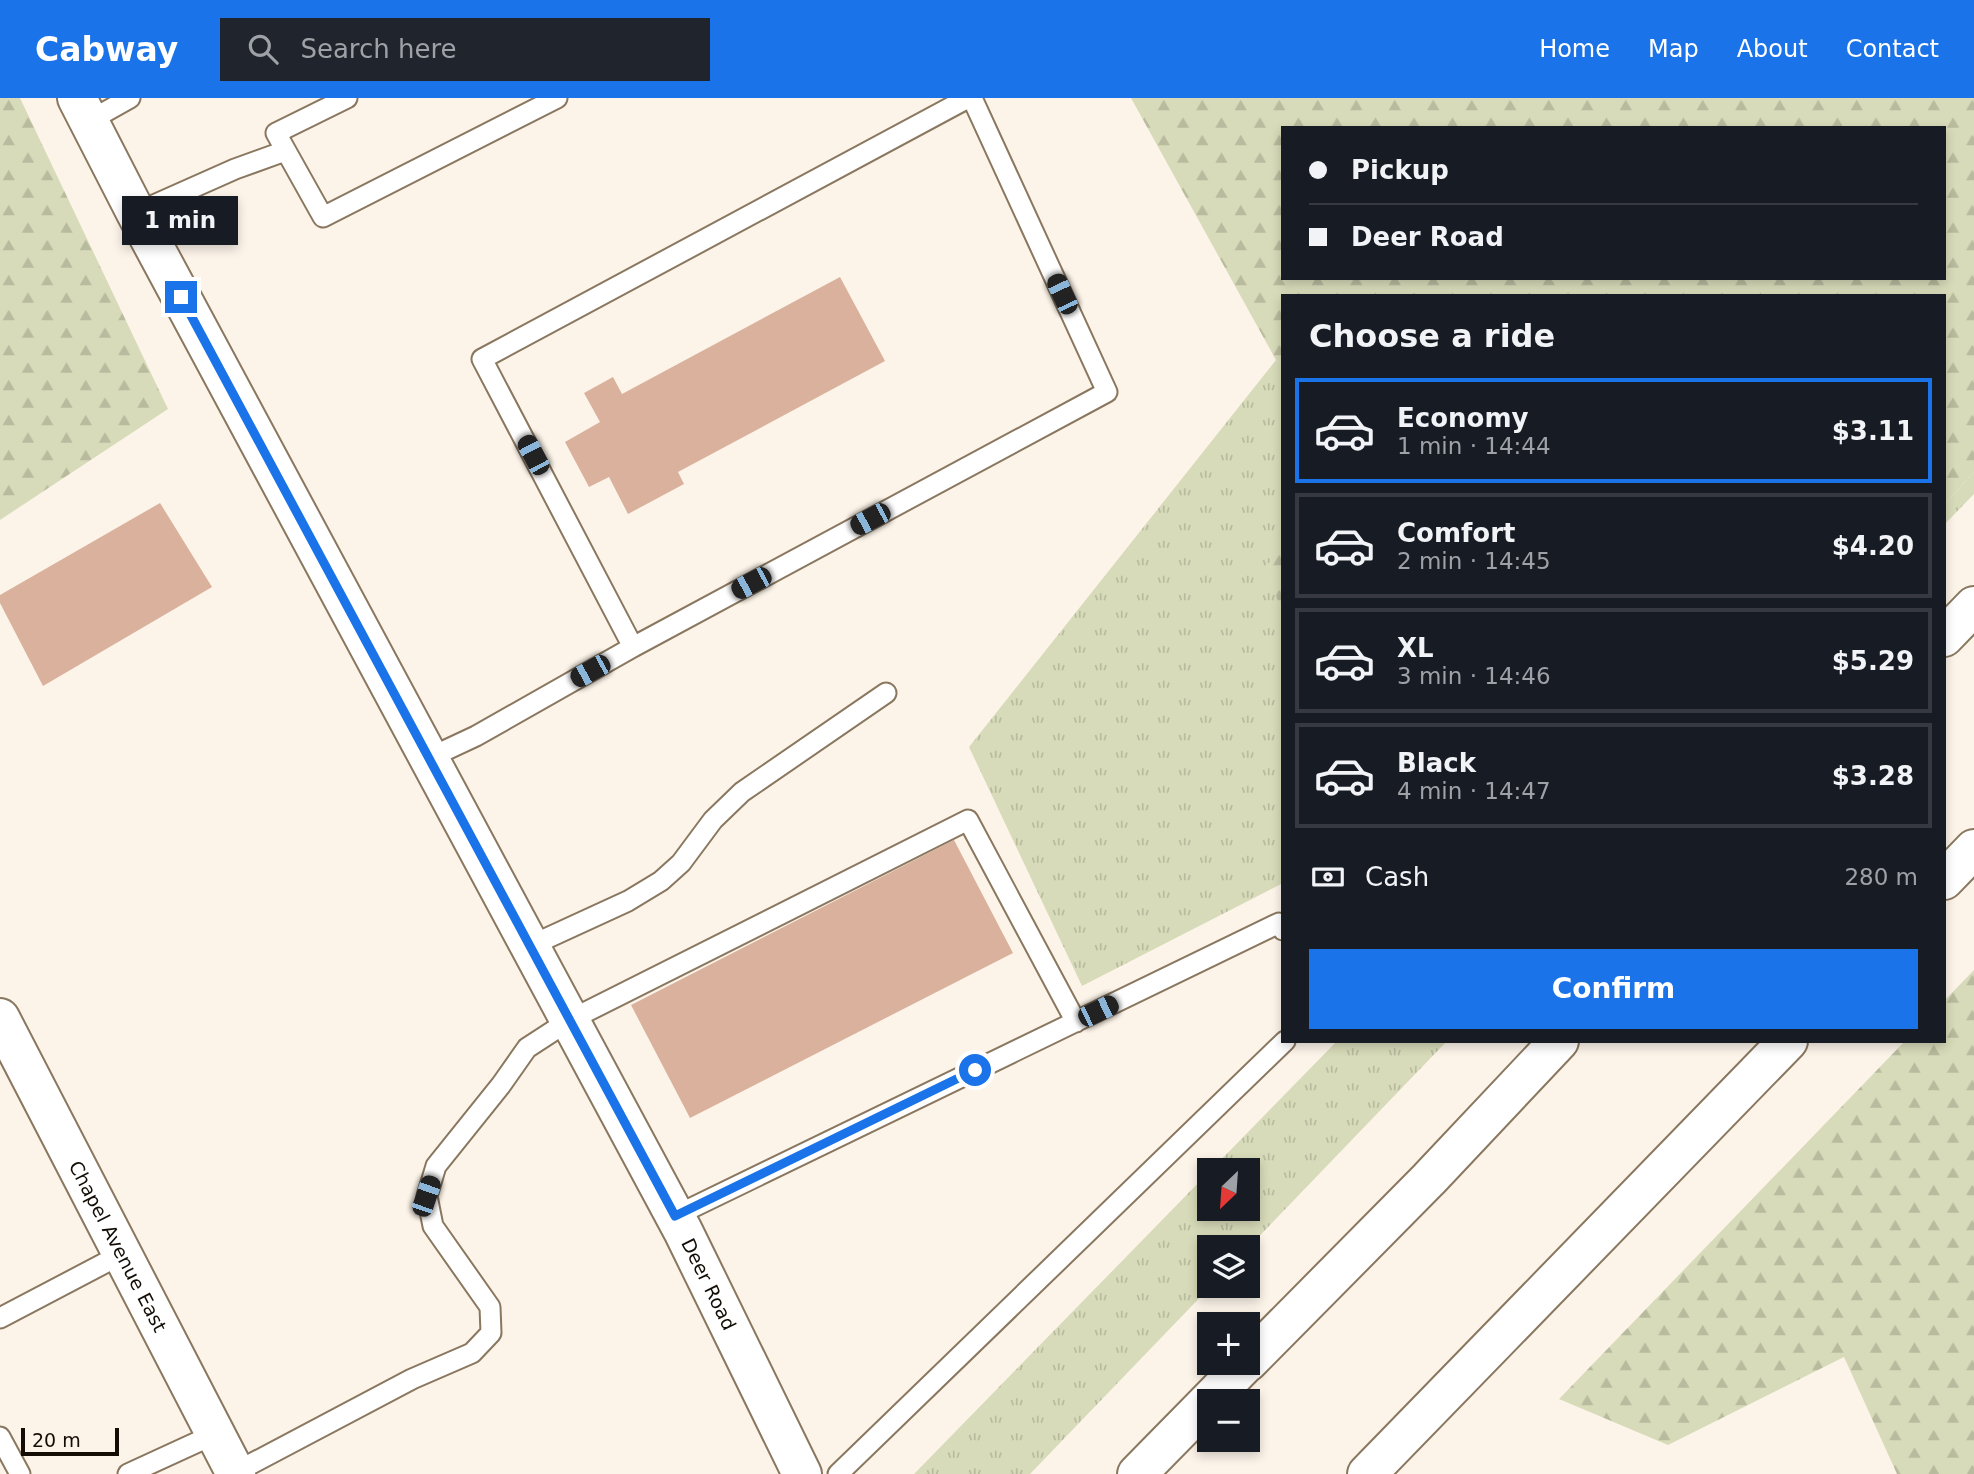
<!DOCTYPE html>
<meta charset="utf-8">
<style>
body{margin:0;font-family:"DejaVu Sans",sans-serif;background:#20242c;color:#f1f3f6;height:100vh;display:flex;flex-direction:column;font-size:26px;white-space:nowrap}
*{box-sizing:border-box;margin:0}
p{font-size:23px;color:#9ea1a6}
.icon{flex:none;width:38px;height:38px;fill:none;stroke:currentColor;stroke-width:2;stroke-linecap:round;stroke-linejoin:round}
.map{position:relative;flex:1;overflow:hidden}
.details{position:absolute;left:1281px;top:196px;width:665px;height:749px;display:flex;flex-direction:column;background:#171b24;border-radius:0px;box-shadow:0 4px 10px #0003}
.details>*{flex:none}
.hud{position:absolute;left:1281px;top:28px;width:665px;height:154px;border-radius:0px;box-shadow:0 4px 10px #0003;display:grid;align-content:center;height:154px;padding:0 28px;background:#171b24}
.needle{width:46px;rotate:205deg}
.tools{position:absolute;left:1197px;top:1060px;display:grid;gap:14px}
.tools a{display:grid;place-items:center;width:63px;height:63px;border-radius:0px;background:#171b24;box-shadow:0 4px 10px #0003;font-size:35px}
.scale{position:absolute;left:21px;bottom:18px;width:98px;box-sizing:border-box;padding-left:7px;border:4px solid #130d05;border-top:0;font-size:19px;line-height:24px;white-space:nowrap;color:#130d05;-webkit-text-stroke:5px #fcf4e9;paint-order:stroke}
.end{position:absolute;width:32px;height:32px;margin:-16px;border:9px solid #1a73e8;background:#fff;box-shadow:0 0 0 4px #fff}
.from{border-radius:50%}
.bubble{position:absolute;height:49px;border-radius:0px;background:#171b24;box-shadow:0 4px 10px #0003;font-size:23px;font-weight:600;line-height:49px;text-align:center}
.car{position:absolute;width:21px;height:42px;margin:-21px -10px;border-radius:9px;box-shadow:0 0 5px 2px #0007;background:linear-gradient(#222 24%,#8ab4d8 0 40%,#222 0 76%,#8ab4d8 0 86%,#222 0)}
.hud b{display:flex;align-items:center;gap:24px;height:66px;font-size:26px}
.hud b+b{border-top:2px solid #363941}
.hud i{width:18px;height:18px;background:#f1f3f6}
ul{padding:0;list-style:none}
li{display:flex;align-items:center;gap:21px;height:105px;margin:0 14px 10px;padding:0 14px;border:4px solid #363941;border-radius:0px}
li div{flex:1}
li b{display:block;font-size:26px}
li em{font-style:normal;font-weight:600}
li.current{border-color:#1a73e8}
li>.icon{width:63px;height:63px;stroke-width:1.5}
h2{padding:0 28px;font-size:32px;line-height:84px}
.pay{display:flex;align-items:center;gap:18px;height:77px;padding:0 28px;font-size:26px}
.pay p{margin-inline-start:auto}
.cta{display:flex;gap:14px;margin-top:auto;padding:14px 28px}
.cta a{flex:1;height:80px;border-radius:0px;background:#1a73e8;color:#fff;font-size:28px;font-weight:600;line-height:80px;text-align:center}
header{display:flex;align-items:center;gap:42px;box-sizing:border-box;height:98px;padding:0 35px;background:#1a73e8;color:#fff}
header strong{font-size:33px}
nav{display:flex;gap:38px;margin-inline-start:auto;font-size:24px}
.search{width:490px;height:63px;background:#20242c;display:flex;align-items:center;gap:18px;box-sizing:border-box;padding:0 24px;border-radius:0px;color:#9ea1a6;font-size:26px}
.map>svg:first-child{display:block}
.grass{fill:url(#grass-tufts)}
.forest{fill:url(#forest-firs);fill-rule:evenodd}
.building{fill:#dab19c}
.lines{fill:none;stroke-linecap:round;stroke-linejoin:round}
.service-casing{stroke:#8a775f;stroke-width:23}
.minor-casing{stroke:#8a775f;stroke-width:42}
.tertiary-casing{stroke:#8a775f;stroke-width:42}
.motorway-casing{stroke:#8a775f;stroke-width:42}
.service{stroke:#fff;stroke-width:19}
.minor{stroke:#fff;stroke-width:38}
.tertiary{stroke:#fff;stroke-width:38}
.motorway{stroke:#fff;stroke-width:38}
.route{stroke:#1a73e8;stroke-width:9}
.labels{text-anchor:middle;stroke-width:5;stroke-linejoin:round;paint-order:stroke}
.street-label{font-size:19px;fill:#130d05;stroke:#fcf4e9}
</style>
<header>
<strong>Cabway</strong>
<div class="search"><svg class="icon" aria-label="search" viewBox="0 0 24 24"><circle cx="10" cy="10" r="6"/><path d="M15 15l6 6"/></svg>Search here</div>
<nav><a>Home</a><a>Map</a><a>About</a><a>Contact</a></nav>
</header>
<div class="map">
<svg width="1974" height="1376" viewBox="0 0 1974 1376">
<defs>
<pattern id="grass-tufts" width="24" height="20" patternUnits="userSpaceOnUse" patternTransform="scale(1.75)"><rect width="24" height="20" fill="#d8dbb9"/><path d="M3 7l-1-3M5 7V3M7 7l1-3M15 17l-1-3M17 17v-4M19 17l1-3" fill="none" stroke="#b8bb9e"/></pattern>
<pattern id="forest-firs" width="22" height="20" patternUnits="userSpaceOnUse" patternTransform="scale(1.75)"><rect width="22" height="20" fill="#d8dbb9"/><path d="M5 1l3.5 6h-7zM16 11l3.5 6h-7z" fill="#b8bb9e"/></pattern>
</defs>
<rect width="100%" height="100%" fill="#fcf4e9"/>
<path class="grass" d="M1276,262L1283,268V453L1266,468L1283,517V785L1082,888L969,649Z
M1974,374V396L1944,427V407Z
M1337,943H1447L1248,1150H1209V1188H1211L1030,1376H914L1209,1074V1111H1248V1073H1210Z"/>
<path class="forest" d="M0,0H20L168,311L0,422Z
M1131,0H1974V374L1944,407V198H1283V268L1276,262ZM1283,30H1944V180H1283Z
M1283,453V517L1265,468Z
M1974,872V1376H1897L1844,1259L1668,1347L1559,1301L1905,943H1944V903Z"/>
<path class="building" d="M840,179L885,263L678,374L684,386L628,416L609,379L589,389L565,344L600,324L584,295L613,279L622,296Z
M160,405L212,489L43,588L0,505V497Z
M954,742L1013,855L690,1020L631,907Z"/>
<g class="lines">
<g class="service-casing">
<path id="service" d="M347,0L276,35L323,119L557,0
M89,23L130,0
M136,115L235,71L285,53
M633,549L482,261L968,0
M429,660L476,638L633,549L1107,294L972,0
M530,848L628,803L661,783L681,765L713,722L742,694L886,595
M675,1118L1279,825L1283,832
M0,1220L122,1156
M0,1339L20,1376
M128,1376L215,1336
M232,1376L412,1281L472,1255L491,1235L490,1209L433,1128L427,1098L436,1068L501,987L527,950L570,922L968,722L1076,924
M838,1376L1285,943"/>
</g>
<g class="minor-casing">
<g id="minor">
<path id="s1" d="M77,0L136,115L683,1133L802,1376"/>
</g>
</g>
<g class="tertiary-casing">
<g id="tertiary">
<path id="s2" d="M0,920L236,1376"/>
</g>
</g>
<g class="motorway-casing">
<path id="motorway" d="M1944,539L1974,508
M1944,782L1974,751
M1248,1264L1429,1081L1559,943
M1137,1376L1246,1265
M1367,1376L1788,943"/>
</g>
<use href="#service" class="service"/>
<use href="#minor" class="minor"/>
<use href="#tertiary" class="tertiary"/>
<use href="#motorway" class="motorway"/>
</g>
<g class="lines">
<path class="route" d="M181,199L675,1118L975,972"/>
</g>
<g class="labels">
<g class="street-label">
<text dy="7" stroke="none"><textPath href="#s2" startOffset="257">Chapel Avenue East</textPath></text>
<text dy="7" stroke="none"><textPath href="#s1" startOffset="1344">Deer Road</textPath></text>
</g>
</g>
</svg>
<div class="tools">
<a><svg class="needle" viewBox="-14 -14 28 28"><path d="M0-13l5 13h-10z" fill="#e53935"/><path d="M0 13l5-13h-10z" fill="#9ea1a6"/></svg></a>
<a><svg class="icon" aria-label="layers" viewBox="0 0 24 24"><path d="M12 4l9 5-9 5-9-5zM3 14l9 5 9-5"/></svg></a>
<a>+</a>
<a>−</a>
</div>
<div class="scale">20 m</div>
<i class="end from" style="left:975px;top:972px"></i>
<i class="end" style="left:181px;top:199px"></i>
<div class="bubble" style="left:122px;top:98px;width:116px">1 min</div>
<i class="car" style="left:1062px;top:196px;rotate:335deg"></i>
<i class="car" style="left:533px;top:357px;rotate:332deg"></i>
<i class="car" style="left:870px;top:421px;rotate:242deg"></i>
<i class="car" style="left:751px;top:485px;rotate:242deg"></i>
<i class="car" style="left:590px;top:573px;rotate:241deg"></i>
<i class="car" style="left:1098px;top:913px;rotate:64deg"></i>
<i class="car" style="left:426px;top:1098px;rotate:19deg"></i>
<div class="hud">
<b><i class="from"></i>Pickup</b>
<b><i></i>Deer Road</b>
</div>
<section class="details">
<h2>Choose a ride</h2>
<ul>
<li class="current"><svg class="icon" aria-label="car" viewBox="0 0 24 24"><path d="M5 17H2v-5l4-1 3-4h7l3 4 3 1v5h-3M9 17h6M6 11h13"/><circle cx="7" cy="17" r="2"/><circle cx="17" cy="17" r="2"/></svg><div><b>Economy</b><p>1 min · 14:44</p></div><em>$3.11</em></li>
<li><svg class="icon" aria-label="car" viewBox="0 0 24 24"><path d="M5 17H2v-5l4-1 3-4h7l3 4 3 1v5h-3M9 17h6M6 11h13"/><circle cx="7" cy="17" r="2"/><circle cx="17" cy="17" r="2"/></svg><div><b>Comfort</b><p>2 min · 14:45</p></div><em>$4.20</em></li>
<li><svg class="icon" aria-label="car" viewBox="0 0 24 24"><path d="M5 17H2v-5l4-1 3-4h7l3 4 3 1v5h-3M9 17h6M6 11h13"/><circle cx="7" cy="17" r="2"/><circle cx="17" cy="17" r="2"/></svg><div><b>XL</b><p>3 min · 14:46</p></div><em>$5.29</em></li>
<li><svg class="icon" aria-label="car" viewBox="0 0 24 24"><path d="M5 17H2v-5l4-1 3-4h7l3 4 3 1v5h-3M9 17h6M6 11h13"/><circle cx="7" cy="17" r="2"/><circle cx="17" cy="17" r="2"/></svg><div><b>Black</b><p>4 min · 14:47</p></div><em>$3.28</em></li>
</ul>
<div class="pay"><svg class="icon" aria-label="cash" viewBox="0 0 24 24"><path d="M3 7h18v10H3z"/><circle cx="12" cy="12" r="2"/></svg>Cash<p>280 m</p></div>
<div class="cta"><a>Confirm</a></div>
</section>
</div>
